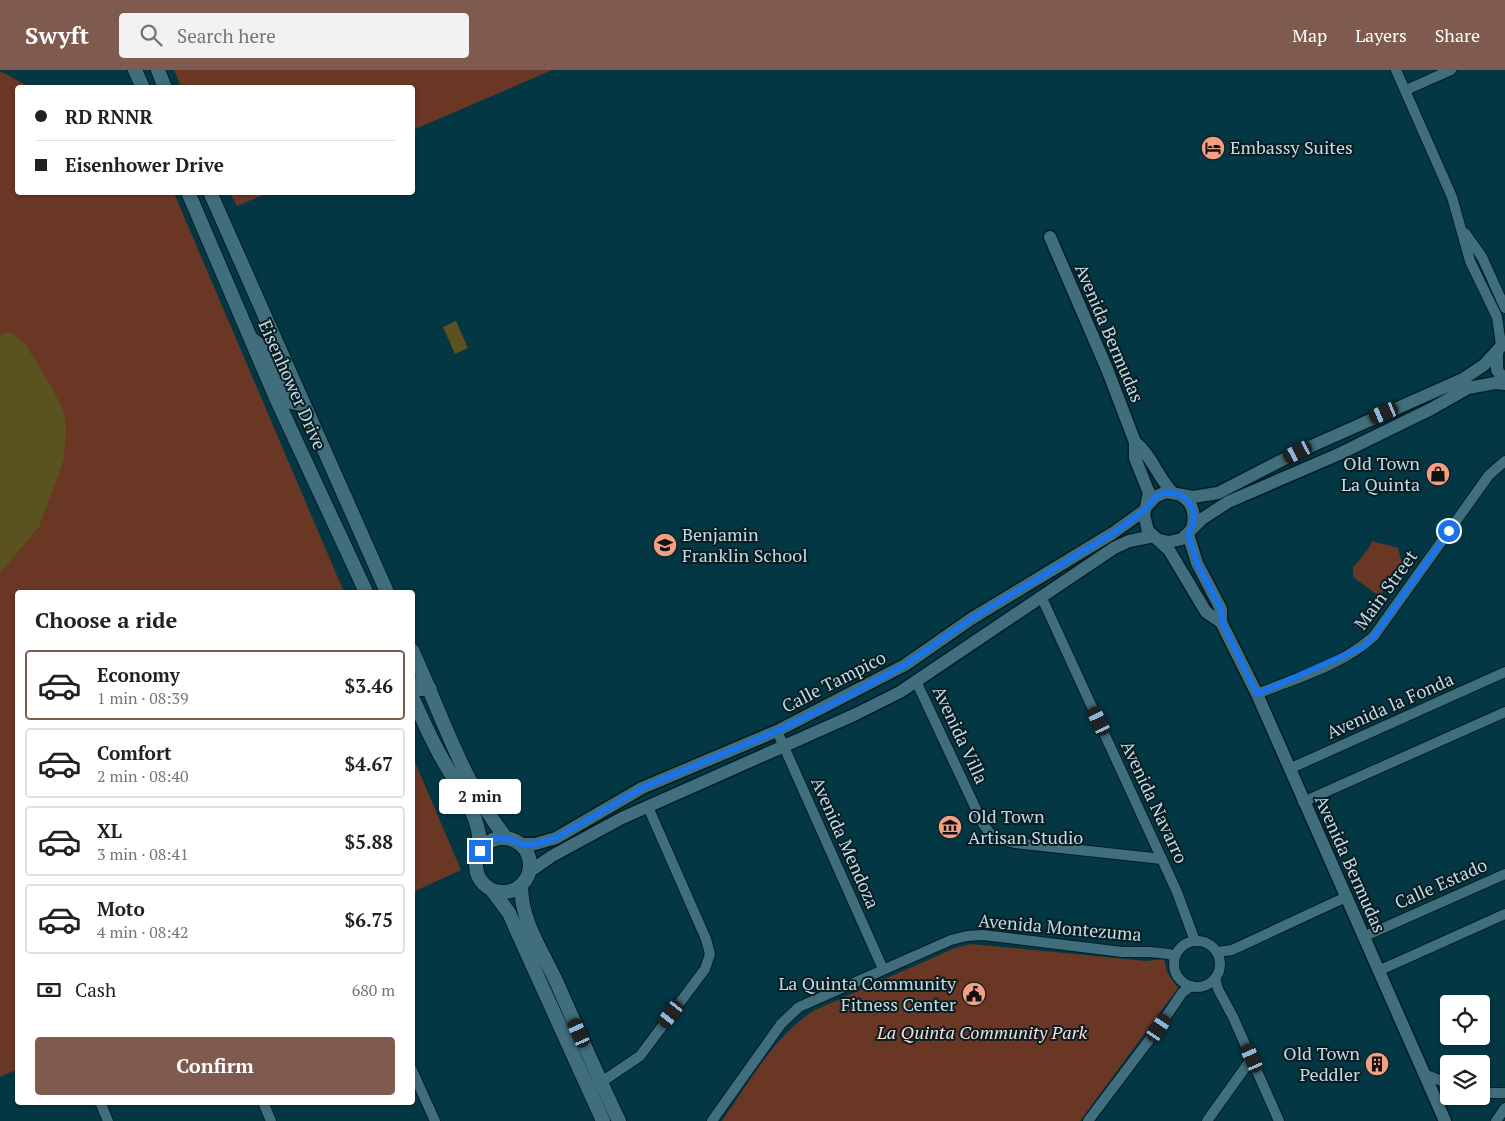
<!DOCTYPE html>
<meta charset="utf-8">
<style>
body{margin:0;font-family:"PT Serif",serif;background:#f2f2f2;color:#202124;height:100vh;display:flex;flex-direction:column;font-size:19px;white-space:nowrap}
*{box-sizing:border-box;margin:0}
p{font-size:16px;color:#757577}
.icon{flex:none;width:28px;height:28px;fill:none;stroke:currentColor;stroke-width:2;stroke-linecap:round;stroke-linejoin:round}
.map{position:relative;flex:1;overflow:hidden}
.sheet{position:absolute;left:15px;top:520px;width:400px;height:515px;display:flex;flex-direction:column;background:#fff;border-radius:5px;box-shadow:0 1px 4px #0004}
.sheet>*{flex:none}
.guide{position:absolute;left:15px;top:15px;width:400px;height:110px;border-radius:5px;box-shadow:0 1px 4px #0004;display:grid;align-content:center;height:110px;padding:0 20px;background:#fff}
.tools{position:absolute;left:1440px;top:925px;display:grid;gap:10px}
.tools a{display:grid;place-items:center;width:50px;height:50px;border-radius:5px;background:#fff;box-shadow:0 1px 4px #0004;font-size:25px}
.end{position:absolute;width:22px;height:22px;margin:-11px;border:6px solid #1a73e8;background:#fff;box-shadow:0 0 0 2px #fff}
.from{border-radius:50%}
.bubble{position:absolute;height:35px;border-radius:5px;background:#fff;box-shadow:0 1px 4px #0004;font-size:16px;font-weight:800;line-height:35px;text-align:center}
.car{position:absolute;width:15px;height:30px;margin:-15px -8px;border-radius:6px;box-shadow:0 0 4px 1px #0007;background:linear-gradient(#222 24%,#8ab4d8 0 40%,#222 0 76%,#8ab4d8 0 86%,#222 0)}
.guide b{display:flex;align-items:center;gap:18px;height:48px;font-size:19px}
.guide b+b{border-top:1px solid #e0e0e0}
.guide i{width:12px;height:12px;background:#202124}
ul{padding:0;list-style:none}
li{display:flex;align-items:center;gap:15px;height:70px;margin:0 10px 8px;padding:0 10px;border:2px solid #e0e0e0;border-radius:5px}
li div{flex:1}
li b{display:block;font-size:19px}
li em{font-style:normal;font-weight:800}
li.selected{border-color:#7f5a4e}
li>.icon{width:45px;height:45px;stroke-width:1.5}
h2{padding:0 20px;font-size:22px;line-height:60px}
.pay{display:flex;align-items:center;gap:12px;height:55px;padding:0 20px;font-size:19px}
.pay p{margin-inline-start:auto}
.cta{display:flex;gap:10px;margin-top:auto;padding:10px 20px}
.cta a{flex:1;height:58px;border-radius:5px;background:#7f5a4e;color:#fff;font-size:20px;font-weight:800;line-height:58px;text-align:center}
header{display:flex;align-items:center;gap:30px;box-sizing:border-box;height:70px;padding:0 25px;background:#7f5a4e;color:#fff}
header strong{font-size:24px}
nav{display:flex;gap:28px;margin-inline-start:auto;font-size:18px}
.search{width:350px;height:45px;background:#f2f2f2;display:flex;align-items:center;gap:12px;box-sizing:border-box;padding:0 18px;border-radius:5px;color:#757577;font-size:19px}
.map>svg:first-child{display:block}
.green{fill:#6a3725}
.water{fill:#5a521f}
.lines{fill:none;stroke-linecap:round;stroke-linejoin:round}
.minor-casing{stroke:#041c23;stroke-width:12}
.tertiary-casing{stroke:#041c23;stroke-width:15}
.secondary-casing{stroke:#041c23;stroke-width:16}
.minor{stroke:#406e7c;stroke-width:10}
.tertiary{stroke:#406e7c;stroke-width:12}
.secondary{stroke:#406e7c;stroke-width:14}
.route{stroke:#1a73e8;stroke-width:6}
.labels{text-anchor:middle;stroke-width:4;stroke-linejoin:round;paint-order:stroke}
.poi-label{font-size:18px;fill:#c3dbe3;stroke:#081c22;text-anchor:start}
.street-label{font-size:18px;fill:#c3dbe3;stroke:#081c22}
.park-label{font-size:18px;font-style:italic;fill:#f7ded6;stroke:#081c22}
</style>
<header>
<strong>Swyft</strong>
<div class="search"><svg class="icon" aria-label="search" viewBox="0 0 24 24"><circle cx="10" cy="10" r="6"/><path d="M15 15l6 6"/></svg>Search here</div>
<nav><a>Map</a><a>Layers</a><a>Share</a></nav>
</header>
<div class="map">
<svg width="1505" height="1051" viewBox="0 0 1505 1051">
<rect width="100%" height="100%" fill="#033744"/>
<path class="green" d="M174,0H552L413,60L412,18L181,17Z
M0,1L30,17L18,18V122L174,123L344,522H18V999L0,1007Z
M230,123H268L237,136Z
M1372,471L1398,478L1402,493L1396,499L1392,509L1387,512L1386,518L1379,526L1353,507V497C1357,494 1371,476 1372,471Z
M412,685L461,800L413,822H412Z
M971,874L1146,891L1164,889L1167,902L1178,918L1080,1051H722C748,1014 776,963 815,940L955,878Z"/>
<path class="water" d="M456,251L468,278L455,284L443,257Z
M10,262L25,274L51,316L64,342L66,358L64,389L39,457L0,503V265Z"/>
<g class="lines">
<g class="minor-casing">
<path id="minor" d="M1396,0L1452,127L1470,191L1497,247L1501,275
M1406,20L1451,0
M1465,163L1482,187L1505,238
M1041,526L1177,822L1195,871
M916,611L983,754L993,767L1015,773L1162,789
M1257,624C1296,608 1343,595 1374,566L1489,405L1505,391
M777,661L883,899
M1289,699L1505,602
M1303,732L1505,642
M1363,867L1505,804
M1174 894a23 23 0 1 1 46 0a23 23 0 1 1-46 0Z
M1217,882L1232,880L1346,827
M1378,901L1505,844
M1215,908L1218,919L1233,947L1279,1051
M412,1000L435,1051
M1424,1004L1449,1014
M597,1015L640,986L705,899L710,884L706,869L648,737
M1481,1023H1505
M100,1032L108,1051
M263,1032L271,1051
M712,1051L781,954L799,937L951,870L967,866L983,865L1122,882H1150L1169,884L1175,887
M1088,1051L1159,957L1182,923L1191,916
M1207,1051L1252,988
M1496,1051L1505,1038"/>
</g>
<g class="tertiary-casing">
<path id="tertiary" d="M1050,167L1107,299L1135,372V388L1149,423L1144,445L1148,461L1169,480L1206,542L1221,552
M1497,281V300L1505,311
M1135,372C1152,386 1157,406 1172,422
M1180,425C1193,432 1196,444 1192,458
M1147,436L1155,427L1166,422L1193,427L1218,423L1298,382L1463,309L1484,295L1505,272
M1188,464L1197,493L1221,539V552L1257,624L1445,1051
M1160,470L1168,472L1182,469L1202,449L1228,432L1339,384L1431,339L1468,318L1495,313L1505,314
M520,774H535L556,768L642,718L777,661L905,595L971,549L1113,463L1145,440
M529,802L552,786L622,748L854,645L900,622L1114,478L1129,471L1154,466"/>
</g>
<g class="secondary-casing">
<path id="secondary" d="M135,0L143,18
M158,0L165,18
M188,122L276,328L366,522
M210,122L387,522
M253,270L267,281L291,332L304,335
M412,580C441,643 463,713 506,768
M412,612L420,619H430
M412,627C421,646 429,665 439,683C455,714 482,744 480,781
M476 795a27 27 0 1 1 54 0a27 27 0 1 1-54 0Z
M521,815C521,851 541,879 556,911C577,958 597,1005 619,1051
M492,820L509,843L516,859L603,1051"/>
</g>
<use href="#minor" class="minor"/>
<use href="#tertiary" class="tertiary"/>
<use href="#secondary" class="secondary"/>
</g>
<g class="lines">
<path class="route" d="M480,781L491,770L498,768L513,770L520,774H535L556,768L642,718L777,661L848,626L905,595L971,549L1113,463L1145,440L1155,427L1166,422L1178,424C1195,431 1198,450 1188,464L1197,493L1221,539L1222,552L1257,624L1363,577L1374,566L1449,461"/>
</g>
<defs>
<g id="hotel-disc" transform="scale(1.25)"><circle r="9.5" fill="#f39f82" stroke="#081c22"/><path d="M-6-4.5h1.5V1H6V5H4.5V3h-9V5H-6ZM-4 0a1.8 1.8 0 1 1 3.6 0ZM.5 0V-2.5h3Q6-2.5 6 0Z" fill="#111"/></g>
<g id="shop-disc" transform="scale(1.25)"><circle r="9.5" fill="#f39f82" stroke="#081c22"/><path d="M-5-2.5h2.3a2.7 3.5 0 0 1 5.4 0H5L5.5 6h-11ZM-1.5-2.5h3a1.5 2.3 0 0 0-3 0Z" fill="#111"/></g>
<g id="school-disc" transform="scale(1.25)"><circle r="9.5" fill="#f39f82" stroke="#081c22"/><path d="M0-5L7-2L0 1L-7-2ZM-4 1L0 2.5L4 1V4Q0 6-4 4Z" fill="#111"/></g>
<g id="museum-disc" transform="scale(1.25)"><circle r="9.5" fill="#f39f82" stroke="#081c22"/><path d="M0-6L6-3V-2H-6V-3ZM-5-1h2V3h-2ZM-1-1h2V3h-2ZM3-1h2V3H3ZM-6 4H6V6H-6Z" fill="#111"/></g>
<g id="civic-disc" transform="scale(1.25)"><circle r="9.5" fill="#f39f82" stroke="#081c22"/><path d="M-.6-6.5H3V-4.5H.6V-3L4-1V1h2V6H-6V1h2V-1L-.6-3ZM-1.2 2.5V6h2.4V2.5Z" fill="#111"/></g>
<g id="building-disc" transform="scale(1.25)"><circle r="9.5" fill="#f39f82" stroke="#081c22"/><path d="M-4-6H4V6H1V3H-1V6H-4ZM-2.5-4.3h1.7v1.8h-1.7ZM.8-4.3h1.7v1.8H.8ZM-2.5-1h1.7V.8h-1.7ZM.8-1h1.7V.8H.8Z" fill="#111"/></g>
</defs>
<g fill-rule="evenodd">
<use href="#hotel-disc" x="1213" y="78"/>
<use href="#shop-disc" x="1438" y="404"/>
<use href="#school-disc" x="665" y="475"/>
<use href="#museum-disc" x="950" y="757"/>
<use href="#civic-disc" x="974" y="924"/>
<use href="#building-disc" x="1377" y="994"/>
</g>
<g class="labels">
<g class="poi-label">
<text x="1230" y="84">Embassy Suites</text>
<text x="1420" y="400" text-anchor="end">Old Town<tspan x="1420" dy="21">La Quinta</tspan></text>
<text x="682" y="471">Benjamin<tspan x="682" dy="21">Franklin School</tspan></text>
<text x="968" y="753">Old Town<tspan x="968" dy="21">Artisan Studio</tspan></text>
<text x="956" y="920" text-anchor="end">La Quinta Community<tspan x="956" dy="21">Fitness Center</tspan></text>
<text x="1360" y="990" text-anchor="end">Old Town<tspan x="1360" dy="21">Peddler</tspan></text>
</g>
<g class="street-label">
<text transform="translate(1109 263) rotate(67)" y="6">Avenida Bermudas</text>
<text transform="translate(292 315) rotate(66)" y="6">Eisenhower Drive</text>
<text transform="translate(1386 520) rotate(-54)" y="6">Main Street</text>
<text transform="translate(834 612) rotate(-27)" y="6">Calle Tampico</text>
<text transform="translate(1390 636) rotate(-24)" y="6">Avenida la Fonda</text>
<text transform="translate(960 665) rotate(65)" y="6">Avenida Villa</text>
<text transform="translate(1154 732) rotate(65)" y="6">Avenida Navarro</text>
<text transform="translate(845 773) rotate(66)" y="6">Avenida Mendoza</text>
<text transform="translate(1350 794) rotate(66)" y="6">Avenida Bermudas</text>
<text transform="translate(1441 814) rotate(-24)" y="6">Calle Estado</text>
<text transform="translate(1060 858) rotate(5)" y="6">Avenida Montezuma</text>
</g>
<g class="park-label">
<text x="982" y="969">La Quinta Community Park</text>
</g>
</g>
</svg>
<div class="tools">
<a><svg class="icon" aria-label="locate" viewBox="0 0 24 24"><circle cx="12" cy="12" r="6"/><path d="M12 2v4M12 18v4M2 12h4M18 12h4"/></svg></a>
<a><svg class="icon" aria-label="layers" viewBox="0 0 24 24"><path d="M12 4l9 5-9 5-9-5zM3 14l9 5 9-5"/></svg></a>
</div>
<i class="end from" style="left:1449px;top:461px"></i>
<i class="end" style="left:480px;top:781px"></i>
<div class="bubble" style="left:439px;top:709px;width:82px">2 min</div>
<i class="car" style="left:1384px;top:343px;rotate:247deg"></i>
<i class="car" style="left:1298px;top:382px;rotate:243deg"></i>
<i class="car" style="left:1099px;top:651px;rotate:335deg"></i>
<i class="car" style="left:671px;top:944px;rotate:217deg"></i>
<i class="car" style="left:1159px;top:958px;rotate:34deg"></i>
<i class="car" style="left:579px;top:963px;rotate:336deg"></i>
<i class="car" style="left:1252px;top:988px;rotate:336deg"></i>
<div class="guide">
<b><i class="from"></i>RD RNNR</b>
<b><i></i>Eisenhower Drive</b>
</div>
<section class="sheet">
<h2>Choose a ride</h2>
<ul>
<li class="selected"><svg class="icon" aria-label="car" viewBox="0 0 24 24"><path d="M5 17H2v-5l4-1 3-4h7l3 4 3 1v5h-3M9 17h6M6 11h13"/><circle cx="7" cy="17" r="2"/><circle cx="17" cy="17" r="2"/></svg><div><b>Economy</b><p>1 min · 08:39</p></div><em>$3.46</em></li>
<li><svg class="icon" aria-label="car" viewBox="0 0 24 24"><path d="M5 17H2v-5l4-1 3-4h7l3 4 3 1v5h-3M9 17h6M6 11h13"/><circle cx="7" cy="17" r="2"/><circle cx="17" cy="17" r="2"/></svg><div><b>Comfort</b><p>2 min · 08:40</p></div><em>$4.67</em></li>
<li><svg class="icon" aria-label="car" viewBox="0 0 24 24"><path d="M5 17H2v-5l4-1 3-4h7l3 4 3 1v5h-3M9 17h6M6 11h13"/><circle cx="7" cy="17" r="2"/><circle cx="17" cy="17" r="2"/></svg><div><b>XL</b><p>3 min · 08:41</p></div><em>$5.88</em></li>
<li><svg class="icon" aria-label="car" viewBox="0 0 24 24"><path d="M5 17H2v-5l4-1 3-4h7l3 4 3 1v5h-3M9 17h6M6 11h13"/><circle cx="7" cy="17" r="2"/><circle cx="17" cy="17" r="2"/></svg><div><b>Moto</b><p>4 min · 08:42</p></div><em>$6.75</em></li>
</ul>
<div class="pay"><svg class="icon" aria-label="cash" viewBox="0 0 24 24"><path d="M3 7h18v10H3z"/><circle cx="12" cy="12" r="2"/></svg>Cash<p>680 m</p></div>
<div class="cta"><a>Confirm</a></div>
</section>
</div>
